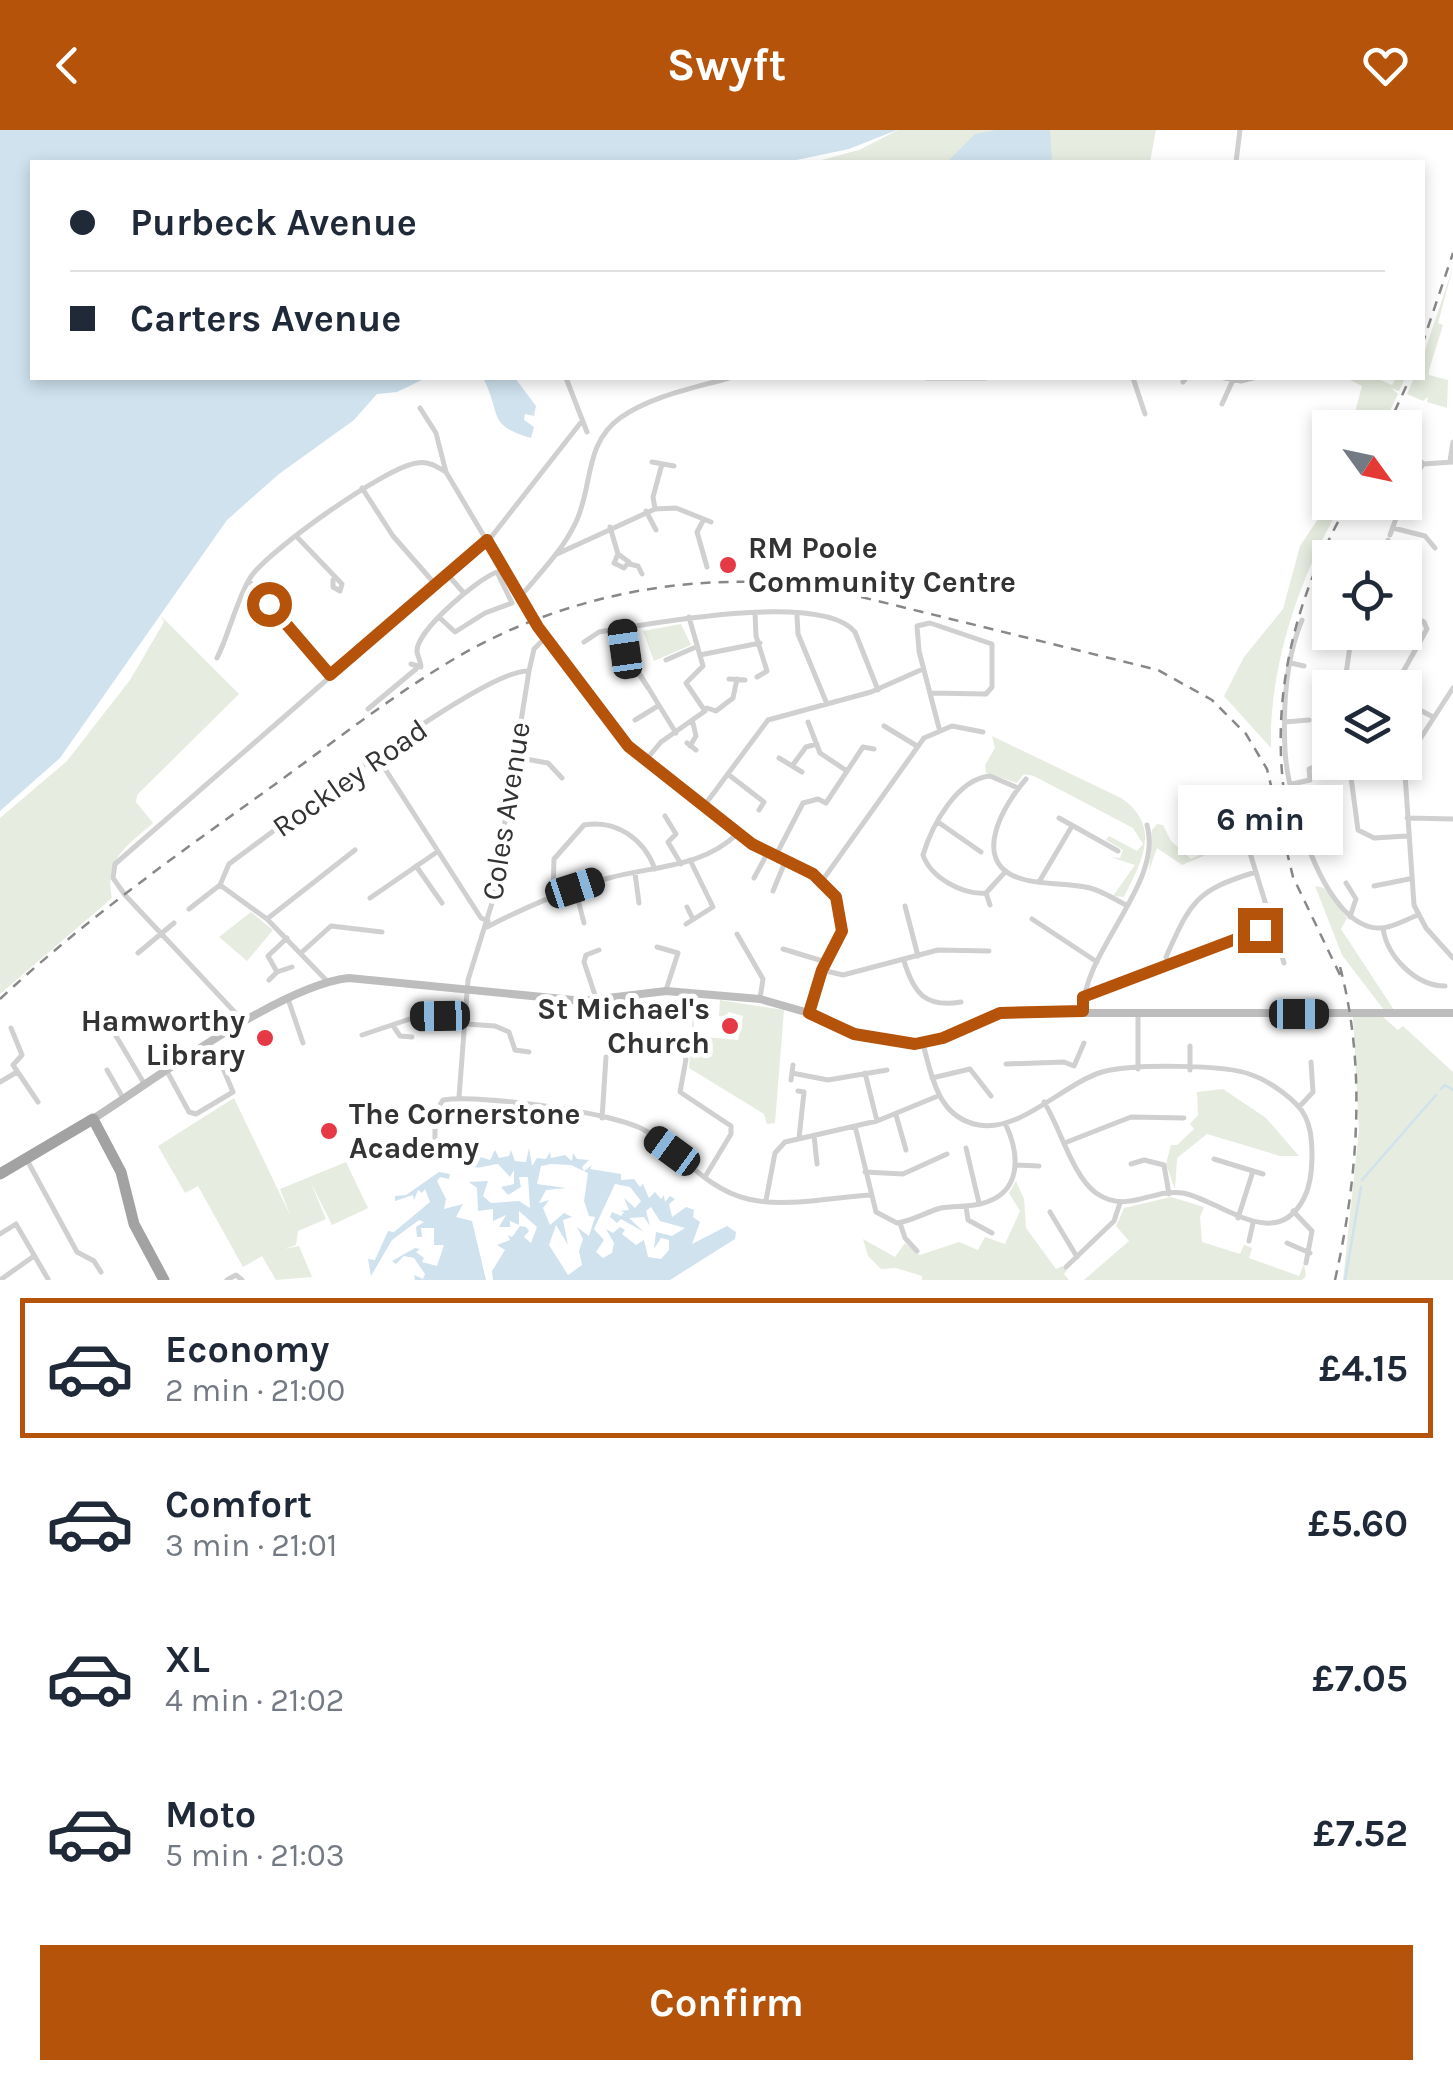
<!DOCTYPE html>
<meta charset="utf-8">
<style>
body{margin:0;font-family:Karla,sans-serif;background:#f2f2f3;color:#1f2937;height:100vh;display:flex;flex-direction:column;font-size:38px;white-space:nowrap}
*{box-sizing:border-box;margin:0}
p{font-size:32px;color:#747a83}
.icon{flex:none;width:55px;height:55px;fill:none;stroke:currentColor;stroke-width:2;stroke-linecap:round;stroke-linejoin:round}
.map{position:relative;height:1150px;overflow:hidden}
.details{display:flex;flex-direction:column;background:#fff;flex:1}
.details>*{flex:none}
.top-card{position:absolute;left:30px;top:30px;width:1395px;height:220px;border-radius:0px;box-shadow:0 5px 15px #0003;display:grid;align-content:center;height:220px;padding:0 40px;background:#fff}
.needle{width:65px;rotate:123deg}
.controls{position:absolute;left:1312px;top:280px;display:grid;gap:20px}
.controls a{display:grid;place-items:center;width:110px;height:110px;border-radius:0px;background:#fff;box-shadow:0 5px 15px #0003;font-size:50px}
.end{position:absolute;width:45px;height:45px;margin:-22px;border:12px solid #b45309;background:#fff;box-shadow:0 0 0 5px #fff}
.from{border-radius:50%}
.bubble{position:absolute;height:70px;border-radius:0px;background:#fff;box-shadow:0 5px 15px #0003;font-size:32px;font-weight:700;line-height:70px;text-align:center}
.car{position:absolute;width:30px;height:60px;margin:-30px -15px;border-radius:12px;box-shadow:0 0 8px 2px #0007;background:linear-gradient(#222 24%,#8ab4d8 0 40%,#222 0 76%,#8ab4d8 0 86%,#222 0)}
.top-card b{display:flex;align-items:center;gap:35px;height:95px;font-size:38px}
.top-card b+b{border-top:2px solid #e0e1e3}
.top-card i{width:25px;height:25px;background:#1f2937}
ul{padding:18px 0 0;list-style:none}
li{display:flex;align-items:center;gap:30px;height:140px;margin:0 20px 15px;padding:0 20px;border:5px solid transparent;border-radius:0px}
li div{flex:1}
li b{display:block;font-size:38px}
li em{font-style:normal;font-weight:700}
li.selected{border-color:#b45309}
li>.icon{width:90px;height:90px;stroke-width:1.5}
.cta{display:flex;gap:20px;margin-top:auto;padding:20px 40px}
.cta a{flex:1;height:115px;border-radius:0px;background:#b45309;color:#fff;font-size:40px;font-weight:700;line-height:115px;text-align:center}
header{display:flex;justify-content:space-between;align-items:center;height:130px;padding:0 40px;background:#b45309;color:#fff;font-size:45px;font-weight:700}
.map>svg:first-child{display:block}
.green{fill:#e6ecdf}
.water{fill:#cfe2ee;fill-rule:evenodd}
.lines{fill:none;stroke-linecap:round;stroke-linejoin:round}
.stream{stroke:#cfe2ee;stroke-width:2.5}
.minor{stroke:#d0d0d0;stroke-width:5}
.secondary{stroke:#bdbdbd;stroke-width:8}
.trunk{stroke:#a2a2a2;stroke-width:11}
.rail{stroke:#888;stroke-width:2.5;stroke-dasharray:10 8;stroke-linecap:butt}
.route{stroke:#b45309;stroke-width:12}
.poi-dot{fill:#e63946;stroke:#fff;stroke-width:4}
.labels{text-anchor:middle;stroke-width:10;stroke-linejoin:round;paint-order:stroke}
.poi-label{font-size:30px;font-weight:bold;fill:#333;stroke:#fff;text-anchor:start}
.street-label{font-size:30px;fill:#333;stroke:#fff}
</style>
<header><svg class="icon" aria-label="back" viewBox="0 0 24 24"><path d="M15 5l-7 7 7 7"/></svg>Swyft<svg class="icon" aria-label="heart" viewBox="0 0 24 24"><path d="M12 20l-8-8c-3-5 5-10 8-4 3-6 11-1 8 4z"/></svg></header>
<div class="map">
<svg width="1453" height="1150" viewBox="0 0 1453 1150">
<rect width="100%" height="100%" fill="#fff"/>
<path class="green" d="M898,0H1156L1150,32H814L859,20Z
M1453,137L1438,193L1443,195L1429,240V245L1448,250L1447,278L1427,272L1428,267L1423,271L1407,264L1414,248H1422L1423,226Z
M1346,248H1376L1392,255L1396,248H1405L1399,261L1391,258L1398,264L1382,297H1351L1362,256Z
M1330,371L1342,373C1300,446 1269,535 1271,618L1224,566L1244,527L1283,479L1300,416Z
M161,486L239,564L137,665L136,672L153,693C126,717 104,729 112,768L0,864V688L67,631L130,550L164,492Z
M681,494L691,515L654,531L643,501Z
M992,606L1121,668C1162,696 1142,731 1124,767L1113,766L1135,735L1110,727L1120,728L1123,720L1106,710L1109,706L1137,721L1143,714L1133,698L1034,646L1024,644L1017,653L986,643L985,635L995,618Z
M1157,694L1163,695L1171,711L1191,729L1253,700L1254,704L1182,735L1157,718L1149,741L1152,700Z
M1315,756L1324,758L1347,788L1341,799L1394,880H1384L1342,825Z
M251,782L273,800L247,831L219,807Z
M720,870L784,880L775,993L767,994L764,984L689,938L693,883L695,906L738,910L743,886L728,882L727,886H719Z
M1353,886H1382L1398,900L1403,896L1453,942V1150H1343L1359,1000Z
M1223,959L1266,988L1299,1026H1280L1207,1004L1177,1028L1175,1059L1166,1034L1171,1015H1177L1194,999L1190,994L1198,985L1197,962Z
M234,968L291,1087L280,1059L346,1032L368,1078L332,1095L310,1051L326,1089L298,1101L296,1115L285,1119L299,1116L312,1147L276,1150L262,1126L243,1137L198,1056L185,1063L158,1016Z
M1016,1051L1024,1069L1026,1098L1056,1139L1062,1136L1067,1140L1064,1144L1069,1150H922V1146L896,1138L881,1139L868,1126L863,1109L895,1127L905,1113L920,1125L959,1112L978,1120L985,1107L1005,1114L1020,1081L1009,1063Z
M1171,1067L1204,1077L1200,1087L1202,1112L1240,1124L1244,1115L1252,1118L1249,1128L1299,1146L1304,1134L1306,1146L1302,1150H1084L1129,1111L1116,1096L1124,1078Z"/>
<path class="water" d="M0,0H897L849,19L787,32H32V248H426L397,262L377,264L354,290L279,344L227,390L60,628L0,681Z
M996,0H1050L1052,32H947L975,4Z
M483,248H515L536,276L534,286L525,284L524,290L534,297L531,308C486,295 502,284 483,248Z
M529,1018L532,1036L537,1028L546,1029L550,1022L551,1028L565,1025L572,1031L573,1023L577,1029L589,1030L582,1037L584,1041L592,1035L590,1039L621,1044V1050L634,1049L640,1057L643,1054L649,1068L655,1062L661,1069L664,1065L665,1072L670,1066L675,1069L669,1074L672,1087L686,1077L694,1080L693,1087L700,1092L692,1114L727,1096L736,1102L735,1109L670,1150H493L492,1141L505,1120L497,1115L510,1110L508,1105L512,1107L520,1096L526,1097L529,1101L524,1107L531,1113L537,1097L519,1081V1095L510,1091V1097H499L506,1085L493,1091V1079L478,1081L477,1058L469,1052L488,1051L483,1066L491,1073L519,1071L530,1078L528,1047H519L521,1057L508,1065L501,1057L514,1054V1040L510,1047L498,1034C485,1035 477,1042 466,1033L476,1036L481,1027L490,1030L495,1020L499,1028L509,1026L511,1020L515,1031L526,1032ZM551,1034L571,1035L588,1043L584,1071L589,1086L595,1087L589,1106L577,1097L583,1109L579,1121L582,1135L568,1145L549,1115L556,1095L568,1115L563,1090L572,1087L564,1083L550,1095L543,1078L549,1070L539,1073L546,1060L566,1058L537,1054L541,1036ZM615,1054L630,1057L641,1071L635,1078L624,1068L629,1080L619,1081L624,1082L621,1086L612,1082L610,1087L617,1093L621,1089L644,1102L629,1088L644,1087L650,1096L646,1081L651,1077L660,1091L685,1098L672,1106L656,1102L654,1119L661,1108L669,1110V1120L661,1129L648,1127L644,1110L636,1115L622,1104L625,1100L620,1097L613,1103L606,1099L614,1113L612,1123L603,1128L596,1122L604,1110L594,1099Z
M439,1042L450,1044L449,1049L440,1047L437,1051L446,1069L444,1079L463,1074L456,1087L472,1091L486,1150H415L414,1145L423,1149L425,1144L414,1128L404,1126L396,1134L392,1131L415,1118L420,1119L416,1122L424,1128L422,1132L437,1136L444,1115H434V1098H421L422,1107H417L416,1097L424,1092L419,1090L392,1110L371,1146L368,1129L375,1130L388,1101L394,1102L430,1072L425,1059L422,1063L418,1060L414,1070L413,1065L395,1071V1066L406,1065Z"/>
<g class="lines">
<path class="stream" d="M1441,959L1445,955L1453,960
M1362,1050L1436,965
M1345,1150L1361,1057"/>
<path class="minor" d="M1236,32L1240,0
M566,248L587,302
M927,248H985
M1133,248L1145,284
M1224,248L1241,251L1253,248
M1183,252L1186,248
M1222,274L1233,250
M420,278L436,303L446,342L538,497L628,616L752,714L813,744L836,767L842,801L822,840L809,883
M1416,294L1409,318L1423,334
M1450,331L1453,312
M652,332L674,336
M362,358L393,406L435,454
M1405,363L1423,334L1453,332
M655,379L653,367L662,334
M646,381L656,400
M704,389L697,402L707,437
M610,397L618,424L629,432L624,438L614,433L618,424
M1393,398L1425,406L1435,418
M1390,405L1402,372
M298,408L342,454L340,461L333,457V450
M557,424L655,379L676,378L711,392
M1381,428L1388,410
M629,434L638,436L642,444
M447,444L463,462
M249,451L330,545
M1329,454H1330
M520,467C540,443 563,420 576,392C593,356 584,314 620,288C651,266 694,258 729,248
M755,482L756,506L767,541
M797,486L798,504L827,574
M1302,490C1285,530 1283,578 1285,620C1287,664 1323,802 1382,798C1394,797 1407,789 1418,785
M622,498L627,523L676,603
M584,512L599,502C649,494 821,461 855,502L878,560
M700,525L760,513
M217,528C229,504 237,469 250,448C266,422 387,336 417,333C428,331 436,336 446,342
M666,530L696,517
M1291,533L1304,536
M411,534L421,537C421,532 418,527 417,522C415,501 479,448 497,442L512,473L485,483L455,502L440,488
M637,541L648,558
M757,547L767,541
M729,549L745,550
M1344,558L1352,502
M1394,558L1427,499L1424,492L1405,483
M1453,558L1411,623L1405,644L1414,775L1426,798L1453,828
M930,563L986,564L992,557V514L930,493L917,496L919,521L939,598
M1405,572L1433,587
M707,578L716,581L733,568L737,549
M368,579L416,539
M635,590L658,576
M808,592L820,623L847,641
M1285,592L1309,590
M884,596L917,616
M687,613L696,620
M690,616L696,606L693,593
M514,627L548,633L562,648
M378,628L481,788L488,791
M779,628L802,642
M645,631L661,612L705,581L686,553L703,536L689,487
M1349,632L1358,700L1374,708L1407,706
M792,636L806,617L817,614
M729,645L764,672L759,680
M1026,649C1005,673 969,731 1019,748C1041,756 1067,752 1090,758C1102,761 1114,769 1126,775
M1292,654L1310,650L1309,639L1319,635
M704,676L768,590L871,562L923,539
M665,686L676,704L668,712L681,734
M1059,688L1118,721
M1407,688L1453,689
M938,692L981,722
M1250,723L1284,833
M775,727L803,673L818,669L826,673L863,617L874,619
M416,736L442,773
M1006,741L986,763C963,765 931,748 923,725C932,695 957,649 990,646L1018,658
M635,743L639,773
M754,748L767,724
M822,751L924,608L952,596L983,602
M1039,752L1072,696
M1346,753L1356,769L1350,787
M220,755L267,789L327,851
M1374,756L1409,749
M575,758L584,793
M773,761L785,732
M986,763L990,775
M553,765L554,729L584,695C616,689 644,709 655,739
M370,768L437,722
M905,776L918,826
M687,777L693,789
M189,779L220,755L229,734C276,700 485,537 529,541
M267,789L355,720
M1032,789L1097,832
M686,794L713,777L690,730
M487,797C526,777 566,759 609,748C652,736 703,738 738,703
M1383,798C1387,827 1416,856 1445,856
M737,804L763,849L760,868
M287,808L268,826L277,842L292,837
M657,817L678,823L666,860
M783,819L826,832
M302,822L331,796L382,802
M138,823L174,793
M904,831C914,864 926,878 961,872
M1170,836L1166,827C1191,771 1196,760 1256,742
M822,840L843,845L938,820L989,821
M269,850L277,842
M1083,867L1273,794
M596,868L584,832L586,825L599,820
M288,869L303,913
M1083,881C1083,820 1164,753 1147,695
M244,892L125,765L113,748L115,734L492,406L582,291
M466,894L495,896L509,902L515,920L529,922
M394,897L400,906L412,907
M11,898L22,925L13,935L38,972
M362,905L419,886L465,889
M116,906L145,955
M923,914C932,947 938,988 979,995C1021,1002 1063,954 1102,942C1130,934 1226,934 1252,945C1269,951 1297,970 1305,986C1315,1005 1314,1049 1304,1068C1276,1124 1220,1070 1183,1063C1151,1058 1128,1085 1096,1063C1073,1047 1060,997 1044,972
M637,915L681,917L686,929L680,962L731,996V1004L705,1047
M1006,934L1064,932L1074,936L1084,913
M1138,939V882
M107,940L123,968
M1190,940V916
M168,943L189,982L196,984L233,962L217,924
M792,943L828,950L887,940
M865,943L877,991
M932,948L970,939L991,966
M791,950L793,935
M0,952L17,942
M798,961L804,962L799,1008
M459,967L468,850L492,773L529,541L534,519L545,508
M1299,977L1313,962L1311,932
M896,985L906,1020
M602,988L606,927
M855,996L876,1082L897,1093C912,1091 926,1082 941,1078C954,1076 967,1077 980,1074C1023,1064 1020,1024 1005,993
M814,1005L817,1034
M1067,1012L1131,987L1184,988
M435,1017V983L443,970C479,964 615,982 646,1001C680,1022 707,1060 748,1069C785,1078 832,1067 870,1065
M966,1018L979,1073
M1214,1029L1253,1041L1238,1088
M27,1030L77,1122L94,1131L101,1142
M1131,1034L1144,1030L1164,1035L1169,1064
M1017,1035L1039,1036
M1253,1041L1263,1044
M865,1042L903,1044L947,1024
M766,1070L775,1023L785,1012L877,991L938,966
M966,1076L968,1090L992,1103
M1293,1081L1312,1101L1306,1133
M1050,1082L1077,1127
M900,1093L905,1108L917,1121
M0,1104L16,1094L48,1149
M1249,1111L1253,1093
M1287,1113L1310,1123
M1066,1137L1114,1091L1120,1073
M0,1150L34,1126
M227,1150L236,1145L242,1150"/>
<path class="secondary" d="M93,989C154,950 281,855 349,848L583,871L666,861L760,869L809,883L865,906L915,914L943,909L1000,883H1453"/>
<path class="trunk" d="M0,1044L93,989L121,1042L134,1094L164,1150"/>
<path class="rail" d="M1422,215L1453,123
M1387,298L1410,248
M1284,662C1271,559 1297,462 1349,372
M0,869C79,795 168,731 256,668C321,622 385,570 454,529C565,463 706,437 833,460L1158,540L1212,570L1246,604L1267,639L1293,747L1341,847
M1335,1150C1358,1048 1367,935 1339,833"/>
</g>
<g class="lines">
<path class="route" d="M269,474L330,545L487,410L538,497L628,616L752,714L813,744L836,767L842,801L822,840L809,883L854,904L915,914L943,908L1000,883L1083,881V867L1260,800"/>
</g>
<g class="poi-dot">
<circle cx="728" cy="435" r="10"/>
<circle cx="730" cy="896" r="10"/>
<circle cx="265" cy="908" r="10"/>
<circle cx="329" cy="1001" r="10"/>
</g>
<g class="labels">
<g class="poi-label">
<text x="748" y="428">RM Poole<tspan x="748" dy="34">Community Centre</tspan></text>
<text x="710" y="889" text-anchor="end">St Michael's<tspan x="710" dy="34">Church</tspan></text>
<text x="245" y="901" text-anchor="end">Hamworthy<tspan x="245" dy="34">Library</tspan></text>
<text x="349" y="994">The Cornerstone<tspan x="349" dy="34">Academy</tspan></text>
</g>
<g class="street-label">
<text transform="translate(350 648) rotate(-35)" y="10">Rockley Road</text>
<text transform="translate(506 681) rotate(-81)" y="10">Coles Avenue</text>
</g>
</g>
</svg>
<div class="controls">
<a><svg class="needle" viewBox="-14 -14 28 28"><path d="M0-13l5 13h-10z" fill="#e53935"/><path d="M0 13l5-13h-10z" fill="#747a83"/></svg></a>
<a><svg class="icon" aria-label="locate" viewBox="0 0 24 24"><circle cx="12" cy="12" r="6"/><path d="M12 2v4M12 18v4M2 12h4M18 12h4"/></svg></a>
<a><svg class="icon" aria-label="layers" viewBox="0 0 24 24"><path d="M12 4l9 5-9 5-9-5zM3 14l9 5 9-5"/></svg></a>
</div>
<i class="end from" style="left:269px;top:474px"></i>
<i class="end" style="left:1260px;top:800px"></i>
<div class="bubble" style="left:1178px;top:655px;width:165px">6 min</div>
<i class="car" style="left:625px;top:519px;rotate:352deg"></i>
<i class="car" style="left:575px;top:758px;rotate:72deg"></i>
<i class="car" style="left:1299px;top:884px;rotate:90deg"></i>
<i class="car" style="left:440px;top:886px;rotate:269deg"></i>
<i class="car" style="left:672px;top:1021px;rotate:306deg"></i>
<div class="top-card">
<b><i class="from"></i>Purbeck Avenue</b>
<b><i></i>Carters Avenue</b>
</div>
</div>
<section class="details">
<ul>
<li class="selected"><svg class="icon" aria-label="car" viewBox="0 0 24 24"><path d="M5 17H2v-5l4-1 3-4h7l3 4 3 1v5h-3M9 17h6M6 11h13"/><circle cx="7" cy="17" r="2"/><circle cx="17" cy="17" r="2"/></svg><div><b>Economy</b><p>2 min · 21:00</p></div><em>£4.15</em></li>
<li><svg class="icon" aria-label="car" viewBox="0 0 24 24"><path d="M5 17H2v-5l4-1 3-4h7l3 4 3 1v5h-3M9 17h6M6 11h13"/><circle cx="7" cy="17" r="2"/><circle cx="17" cy="17" r="2"/></svg><div><b>Comfort</b><p>3 min · 21:01</p></div><em>£5.60</em></li>
<li><svg class="icon" aria-label="car" viewBox="0 0 24 24"><path d="M5 17H2v-5l4-1 3-4h7l3 4 3 1v5h-3M9 17h6M6 11h13"/><circle cx="7" cy="17" r="2"/><circle cx="17" cy="17" r="2"/></svg><div><b>XL</b><p>4 min · 21:02</p></div><em>£7.05</em></li>
<li><svg class="icon" aria-label="car" viewBox="0 0 24 24"><path d="M5 17H2v-5l4-1 3-4h7l3 4 3 1v5h-3M9 17h6M6 11h13"/><circle cx="7" cy="17" r="2"/><circle cx="17" cy="17" r="2"/></svg><div><b>Moto</b><p>5 min · 21:03</p></div><em>£7.52</em></li>
</ul>
<div class="cta"><a>Confirm</a></div>
</section>
